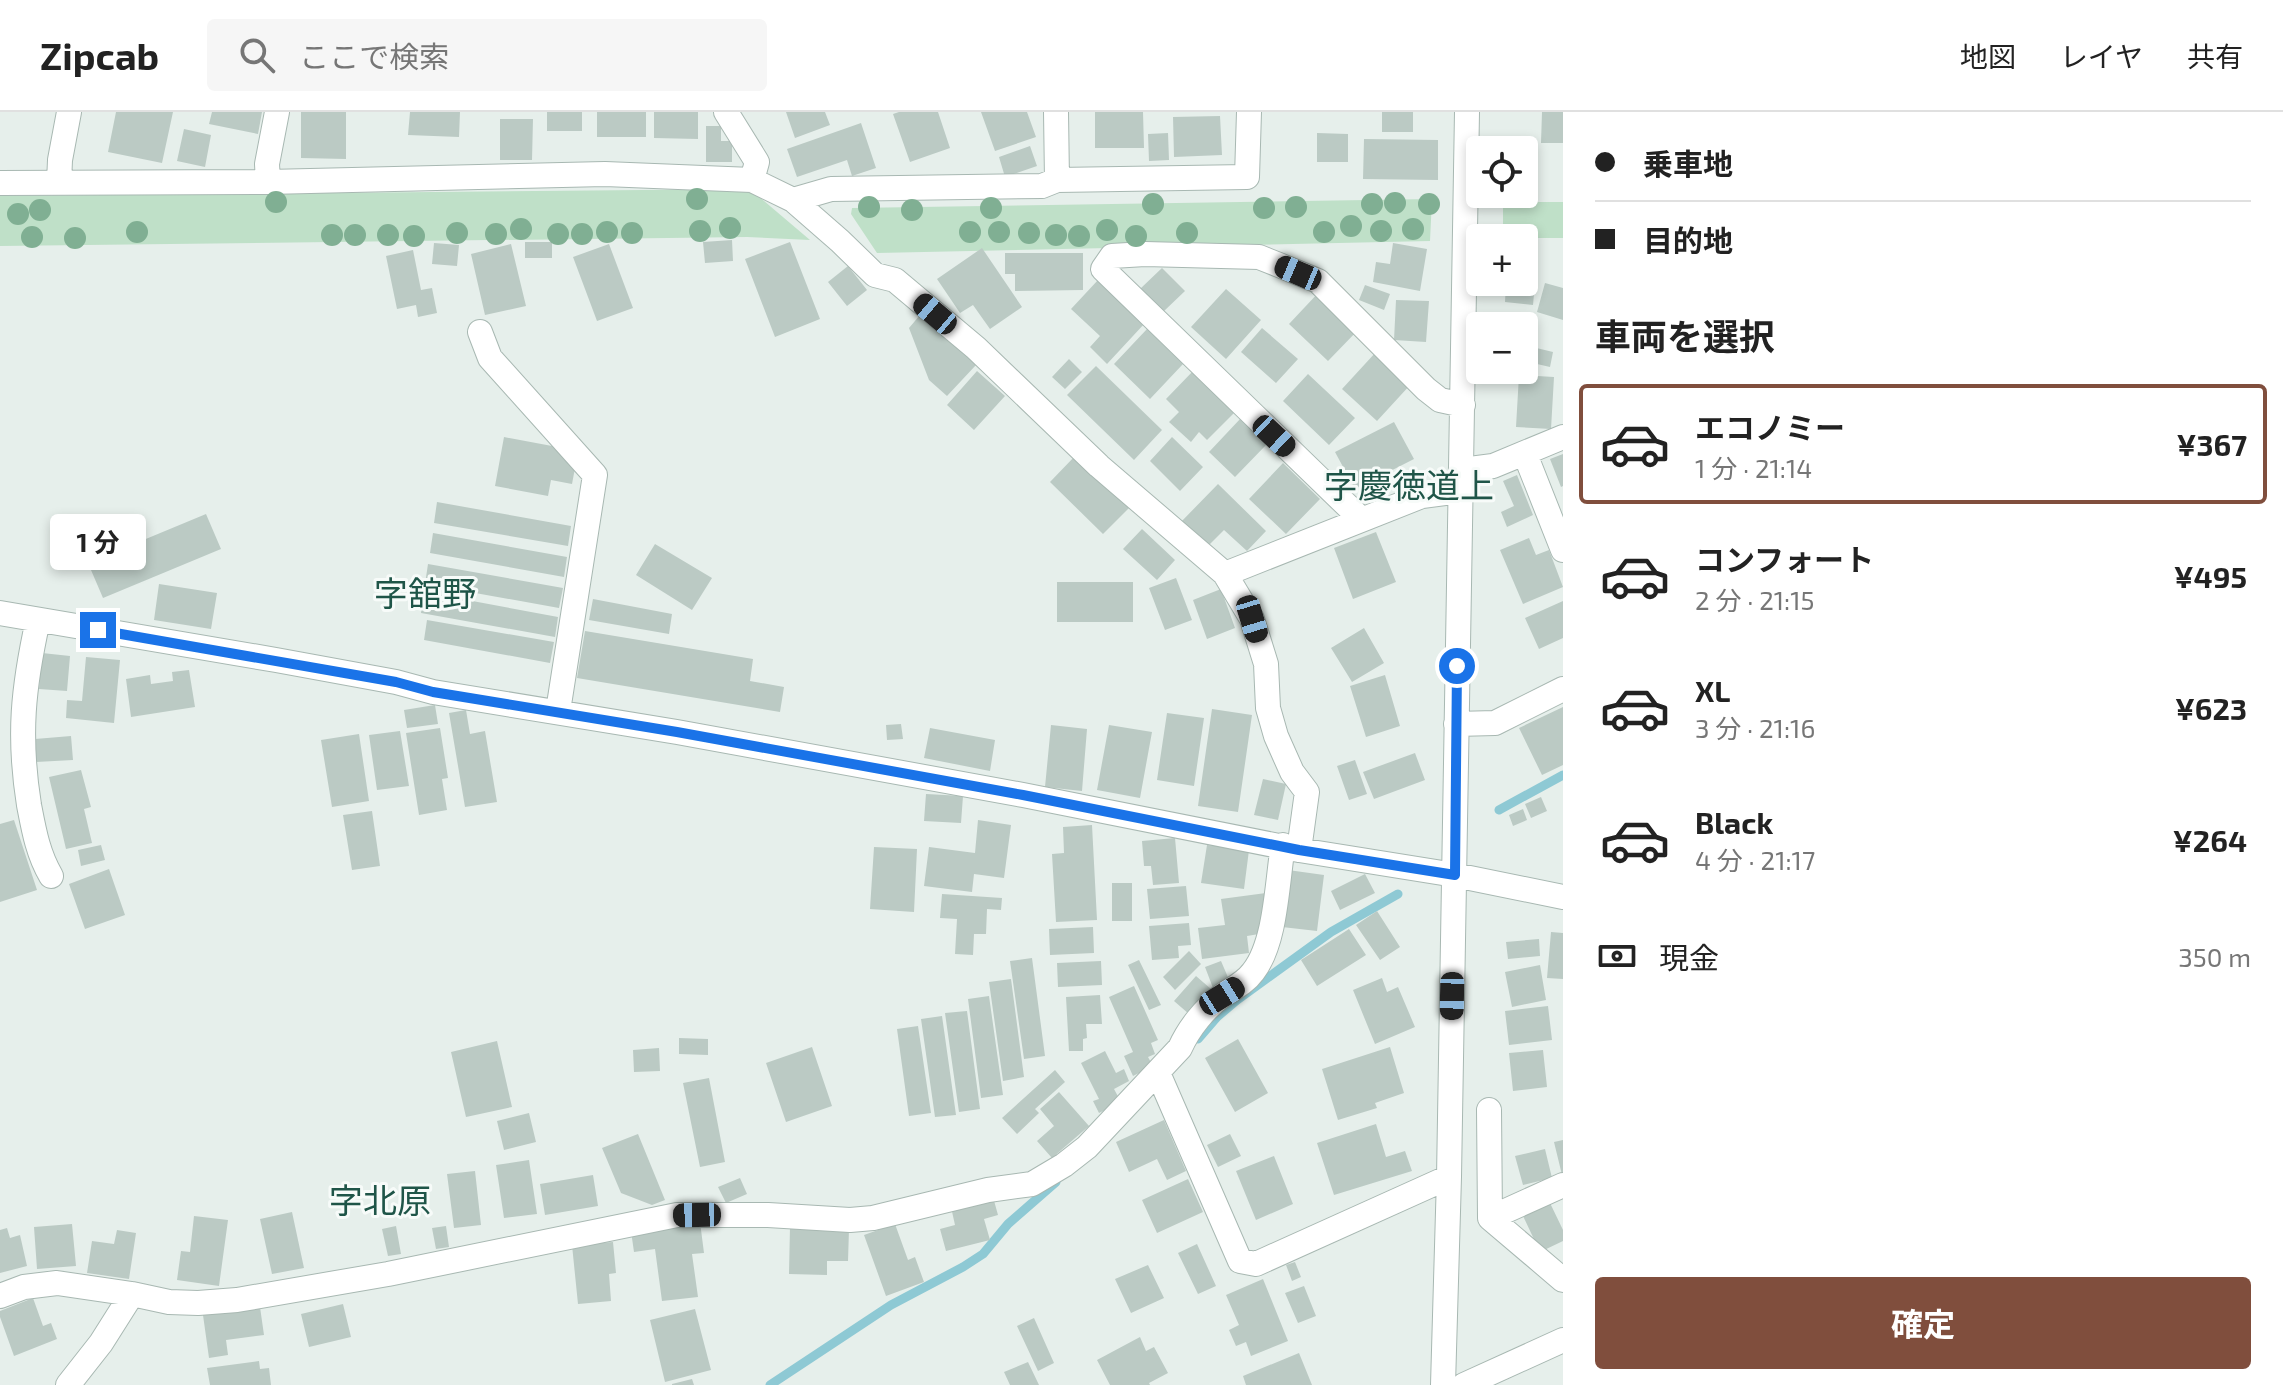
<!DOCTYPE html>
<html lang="ja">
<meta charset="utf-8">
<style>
body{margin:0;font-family:"Exo 2","Noto Sans JP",sans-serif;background:#f6f6f6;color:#222;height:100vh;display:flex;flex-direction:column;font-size:30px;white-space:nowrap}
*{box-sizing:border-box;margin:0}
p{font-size:26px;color:#767676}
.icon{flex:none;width:44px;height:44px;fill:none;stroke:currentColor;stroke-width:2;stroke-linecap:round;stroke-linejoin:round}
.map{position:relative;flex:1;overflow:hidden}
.panel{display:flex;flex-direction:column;background:#fff;width:720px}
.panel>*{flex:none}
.banner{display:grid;align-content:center;height:176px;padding:0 32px;background:#fff}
.controls{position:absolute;left:1466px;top:24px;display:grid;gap:16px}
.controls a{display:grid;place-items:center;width:72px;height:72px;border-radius:8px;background:#fff;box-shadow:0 4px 12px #0003;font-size:40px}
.end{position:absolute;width:36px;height:36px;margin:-18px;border:10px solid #1a73e8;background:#fff;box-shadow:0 0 0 4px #fff}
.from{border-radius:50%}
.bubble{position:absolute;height:56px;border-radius:8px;background:#fff;box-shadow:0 4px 12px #0003;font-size:26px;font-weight:700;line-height:56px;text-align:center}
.car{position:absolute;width:24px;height:48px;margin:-24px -12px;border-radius:10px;box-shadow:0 0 6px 2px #0007;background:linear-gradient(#222 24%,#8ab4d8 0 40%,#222 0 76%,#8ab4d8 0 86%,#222 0)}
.banner b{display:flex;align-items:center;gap:28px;height:76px;font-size:30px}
.banner b+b{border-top:2px solid #e0e0e0}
.banner i{width:20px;height:20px;background:#222}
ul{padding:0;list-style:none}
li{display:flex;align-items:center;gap:24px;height:120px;margin:0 16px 12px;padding:0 16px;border:4px solid transparent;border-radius:8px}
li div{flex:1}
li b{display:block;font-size:30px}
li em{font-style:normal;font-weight:700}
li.selected{border-color:#804e3d}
li>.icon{width:72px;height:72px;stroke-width:1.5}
h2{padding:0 32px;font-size:36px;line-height:96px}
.pay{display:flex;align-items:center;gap:20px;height:88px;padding:0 32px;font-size:30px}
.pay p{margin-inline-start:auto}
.button{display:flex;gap:16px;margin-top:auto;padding:16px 32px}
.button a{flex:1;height:92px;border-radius:8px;background:#804e3d;color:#fff;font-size:32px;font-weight:700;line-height:92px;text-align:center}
header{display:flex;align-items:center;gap:48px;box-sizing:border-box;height:112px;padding:0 40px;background:#fff;border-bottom:2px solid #e0e0e0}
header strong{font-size:38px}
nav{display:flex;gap:44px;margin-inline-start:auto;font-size:28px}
.search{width:560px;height:72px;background:#f6f6f6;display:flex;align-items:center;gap:20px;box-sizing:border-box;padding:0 28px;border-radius:8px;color:#767676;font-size:30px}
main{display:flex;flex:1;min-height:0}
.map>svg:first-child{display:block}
.green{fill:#bfe0c8}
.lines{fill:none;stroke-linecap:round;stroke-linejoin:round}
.stream{stroke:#8ec9d4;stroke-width:9}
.building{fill:#bbcac4}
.minor-casing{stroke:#a8b8b2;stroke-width:26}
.minor{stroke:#fff;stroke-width:24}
.tree{fill:#80af93}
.route{stroke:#1a73e8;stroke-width:10}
.labels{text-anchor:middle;stroke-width:6;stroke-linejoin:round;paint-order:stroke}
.quarter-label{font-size:34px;fill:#1f5548;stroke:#f7fbf9}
</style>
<header>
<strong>Zipcab</strong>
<div class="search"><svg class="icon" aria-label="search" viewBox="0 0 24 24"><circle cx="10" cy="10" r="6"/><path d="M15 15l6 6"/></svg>ここで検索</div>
<nav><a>地図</a><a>レイヤ</a><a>共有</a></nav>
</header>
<main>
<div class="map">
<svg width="1563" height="1273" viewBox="0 0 1563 1273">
<rect width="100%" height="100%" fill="#e6efeb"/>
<path class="green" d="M750,77L810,128L747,125L0,134V84Z
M1432,87L1430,129L877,141L851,102L852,96Z
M1503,90H1563V126H1503Z"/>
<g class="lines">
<path class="stream" d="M1499,698L1563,663
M1198,927L1217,905L1237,888L1331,820L1398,782
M770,1273L891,1193L963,1155L983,1142L1008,1112L1056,1070"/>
</g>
<path class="building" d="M116,0H173L162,51L108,40Z
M212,0H262L258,22L209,12Z
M301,0H346V47L301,46Z
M410,0H460L459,25L408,23Z
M547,0H582V19H547Z
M597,0H646V25H597Z
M654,0H698V27L654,26Z
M786,0H825L830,13L795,26Z
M899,0H938L950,36L910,50L893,2Z
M981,0H1027L1036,25L995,39Z
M1095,0H1143L1144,36H1095Z
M1382,0H1413V20H1382Z
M1542,0H1563V31H1541Z
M1220,4L1222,43L1174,45L1173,5Z
M500,7H533L532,48H500Z
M861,11L876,56L852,64L847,48L797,65L787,37Z
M706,14H721V29H732V50H706Z
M184,17L211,23L205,55L177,49Z
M1168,21L1169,48L1149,49L1148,22Z
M1317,21L1348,22V50H1317Z
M1364,27L1438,28V68L1363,67Z
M1030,34L1037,54L1005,65L999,45Z
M732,128L733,149L705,151L703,130Z
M525,130H552V146H525Z
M790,130L820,207L775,225L745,147Z
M434,131L459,133L457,154L432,152Z
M1393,131L1427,137L1420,179L1373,170L1376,150L1390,152Z
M511,132L526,194L485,203L471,142Z
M609,132L633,196L597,209L573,145Z
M982,136L1022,195L990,217L973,193L960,201L937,167Z
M413,138L421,178L432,176L437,201L418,205L416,193L397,197L386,144Z
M1524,138L1538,139L1533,193L1505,190L1506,170H1524Z
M1005,141H1083V178L1015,179V162H1005Z
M848,154L867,178L847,194L828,170Z
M1162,156L1185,179L1163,200L1140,177Z
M1098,168L1145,211L1107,252L1090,235L1100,224L1071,197Z
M1545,171L1563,176V208L1537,200Z
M1365,173L1390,182L1384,198L1359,188Z
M1226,177L1261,208L1226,247L1191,215Z
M1320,179L1359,217L1328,249L1289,212Z
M1396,188L1429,189L1426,230L1394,228Z
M920,203L976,253L947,284L929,268L909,216Z
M1262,216L1298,247L1276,271L1241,240Z
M1147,217L1183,252L1150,287L1114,252Z
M1524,233L1553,240L1550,255L1524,249Z
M1376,240L1411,272L1377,309L1342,277Z
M1069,247L1082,260L1065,277L1052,265Z
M1096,254L1162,318L1134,348L1067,283Z
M1194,258L1236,299L1207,328L1199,320L1191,330L1169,310L1179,300L1166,287Z
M977,259L1005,284L974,318L947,293Z
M1308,262L1355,306L1329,333L1283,289Z
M1519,263L1554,265L1551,317L1516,315Z
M1241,306L1267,332L1235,365L1209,340Z
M1394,310L1414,347L1355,377L1335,340Z
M504,325L552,334L575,356L572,372L551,368L548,384L495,374Z
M1172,325L1203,355L1180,379L1150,349Z
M1563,342V374L1561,375L1550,347Z
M1075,344L1129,396L1103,422L1050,370Z
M1283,351L1320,387L1286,422L1249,387Z
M1517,363L1533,403L1507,415L1501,400L1514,394L1503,369Z
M1218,372L1266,419L1247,439L1224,418L1206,436L1180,411Z
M437,390L571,414L568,434L434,411Z
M206,402L221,437L103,486L88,451Z
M1142,417L1175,448L1157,468L1123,437Z
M1376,420L1396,470L1353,487L1334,436Z
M433,421L567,445L564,465L430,441Z
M1529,426L1536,443L1549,438L1563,475L1523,492L1500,438Z
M655,432L712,466L692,498L636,463Z
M428,452L563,476L559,496L425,472Z
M1176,466L1192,508L1165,518L1149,476Z
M1057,470H1133V510H1057Z
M159,472L217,481L211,517L154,508Z
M1221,477L1235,516L1207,527L1193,488Z
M424,480L558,505L555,525L421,501Z
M593,487L672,502L669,522L589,508Z
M1563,489V526L1539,537L1525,506Z
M427,508L554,530L550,551L424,528Z
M1364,516L1384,551L1352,570L1331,536Z
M585,519L753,547L750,569L784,575L780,600L577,566Z
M42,541L70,544L67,579L39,577Z
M86,545L120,548L114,611L66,606L67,588L82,589Z
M189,558L195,595L131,605L126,567L150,563L151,572L173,569L172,560Z
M1385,563L1400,614L1366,625L1350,574Z
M435,593L438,612L407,616L404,598Z
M1563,595V653L1542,663L1519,616Z
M1212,597L1252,603L1238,700L1198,694Z
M466,598L470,622L485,619L497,690L465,695L449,601Z
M1167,601L1204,606L1194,674L1157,668Z
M901,612L903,627L887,628L886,613Z
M1051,613L1087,617L1082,679L1045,675Z
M1109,613L1152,620L1140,686L1097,678Z
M440,616L448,666L442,667L447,698L419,703L406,621Z
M930,616L995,628L990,659L924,646Z
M400,619L409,674L377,678L369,623Z
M359,622L369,689L332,695L321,628Z
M71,624L73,648L36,650L35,627Z
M1415,641L1425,668L1374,687L1363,660Z
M1355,648L1367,682L1349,688L1337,654Z
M81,658L91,695L84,697L92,731L66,737L49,665Z
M1263,667L1286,672L1278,708L1254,703Z
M926,682L963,684L961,711L924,709Z
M1541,685L1547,699L1531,706L1525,692Z
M1523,697L1527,708L1513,714L1509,703Z
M372,699L380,754L352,758L343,703Z
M14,708L37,778L0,790V712Z
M978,708L1011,713L1004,766L974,762L972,780L924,774L929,735L975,741Z
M1092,713L1097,808L1056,810L1052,742L1064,741L1063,715Z
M1175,726L1179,771L1153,773L1151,754H1144L1142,729Z
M101,733L105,748L81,754L78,738Z
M1207,733L1249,738L1244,777L1201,771Z
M874,735L917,737L914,800L870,797Z
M109,757L125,803L85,817L69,772Z
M1288,758L1324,763L1317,819L1282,815Z
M1365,762L1375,781L1340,798L1331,779Z
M1112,771H1132V809H1112Z
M1186,774L1189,804L1150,807L1147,777Z
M1266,781L1259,822L1247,824L1249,841L1202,847L1198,816L1225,813L1221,787Z
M942,782L1002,786L1001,798L987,797L986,822H974L973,843L955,842L957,807L940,806Z
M1377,799L1400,835L1380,848L1356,813Z
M1189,811L1191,833L1178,834L1179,846L1152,848L1149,814Z
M1093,815L1094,841L1050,843L1049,817Z
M1349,817L1366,843L1317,874L1301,848Z
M1551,820L1563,821V867L1547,866Z
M1539,827L1540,844L1508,847L1506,830Z
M1189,839L1201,852L1175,878L1163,865Z
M1032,846L1045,944L1024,947L1010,849Z
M1139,848L1161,893L1149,898L1128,853Z
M1101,849L1102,873L1058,875L1057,851Z
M1221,849L1230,870L1213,876L1205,855Z
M1540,853L1546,888L1512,895L1505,860Z
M1196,864L1211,877L1189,902L1174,889Z
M1382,866L1387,880L1398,875L1415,915L1375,932L1353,878Z
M1011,867L1024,965L1003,969L989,870Z
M1134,874L1158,928L1151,931L1155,942L1148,945L1153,954L1133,964L1124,944L1133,940L1109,885Z
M1100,883L1102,912H1086L1087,926L1083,927V939H1069L1066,885Z
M989,884L1003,983L981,986L968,887Z
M1548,894L1552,928L1509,933L1505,899Z
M967,899L980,997L959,1000L945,901Z
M942,904L956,1003L935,1005L921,907Z
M918,914L931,1001L909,1004L897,917Z
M679,926L708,927V943L679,942Z
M1238,927L1268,981L1235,1000L1205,946Z
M497,929L512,995L466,1005L451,940Z
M812,935L832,994L786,1010L766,951Z
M1390,935L1404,981L1375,991L1377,996L1338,1008L1322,957Z
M659,936L660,959L634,960L633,938Z
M1543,938L1547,975L1513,979L1509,941Z
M1105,939L1116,961L1124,957L1129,969L1114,977L1121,990L1099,1001L1093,989L1099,987L1081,951Z
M1055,958L1065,970L1035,997L1039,1001L1017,1022L1002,1006Z
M709,966L725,1050L700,1055L683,971Z
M1059,980L1089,1014L1052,1046L1037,1029L1054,1014L1040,997Z
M529,1001L536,1030L504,1038L497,1009Z
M1164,1008L1186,1059L1167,1068L1157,1047L1129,1060L1116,1030Z
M1376,1012L1386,1045L1405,1039L1412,1059L1334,1083L1317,1031Z
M638,1022L665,1088L652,1093L621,1081L602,1036Z
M1230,1022L1241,1044L1218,1055L1207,1033Z
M1563,1028V1063H1562L1554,1030Z
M1545,1037L1552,1066L1523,1073L1515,1044Z
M1274,1044L1293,1092L1256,1108L1236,1059Z
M529,1048L537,1102L504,1106L496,1053Z
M475,1059L481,1113L454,1116L447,1062Z
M593,1063L598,1094L545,1103L540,1072Z
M740,1066L747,1082L726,1091L718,1075Z
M1188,1067L1203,1100L1157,1121L1142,1088Z
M993,1085L998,1103L984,1107L990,1128L946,1139L940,1117L955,1113L951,1095Z
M1550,1091L1563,1118V1129L1540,1140L1523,1104Z
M292,1100L304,1156L272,1162L260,1107Z
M194,1104L228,1108L219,1174L177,1168L181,1139L190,1140Z
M700,1110L704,1141L692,1142L698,1185L662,1189L655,1137L634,1140L631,1119Z
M72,1112L76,1154L37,1157L34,1115Z
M895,1112L908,1148L915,1145L924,1170L886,1184L864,1123Z
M396,1114L401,1142L388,1144L382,1117Z
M446,1114L449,1135L436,1137L432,1116Z
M790,1115L849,1117L848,1149H827V1163L789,1162Z
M7,1116L10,1126L20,1123L27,1154L0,1161V1118Z
M117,1118L136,1121L129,1167L87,1161L92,1129L114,1132Z
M613,1130L616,1161L609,1162L611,1189L578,1192L572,1133Z
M1197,1132L1216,1174L1198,1182L1178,1141Z
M1295,1150L1301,1165L1292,1169L1286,1153Z
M1148,1153L1164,1186L1131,1201L1115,1167Z
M1263,1167L1288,1229L1251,1244L1246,1230L1236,1234L1229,1218L1239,1213L1226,1183Z
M1304,1174L1316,1204L1298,1211L1285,1181Z
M33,1186L43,1214L51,1211L57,1227L14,1244L0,1205V1199Z
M343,1192L351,1225L309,1235L301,1202Z
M260,1195L264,1223L226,1228L228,1243L209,1246L203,1203Z
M695,1197L711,1258L665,1270L650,1208Z
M1034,1206L1054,1251L1038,1259L1017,1214Z
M1140,1225L1146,1239L1154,1235L1168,1261L1149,1271L1150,1273H1110L1097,1248Z
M1299,1241L1312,1273H1246L1243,1264Z
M259,1249L260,1257L269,1256L271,1273H210L207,1256Z
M1028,1250L1039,1273H1010L1004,1260Z
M692,1267L694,1273H672V1272Z"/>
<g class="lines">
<g class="minor-casing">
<path id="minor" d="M726,0L757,50L752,68
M1056,0L1057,68
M268,70L267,52L277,0
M0,71L268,70L605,62L752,68L793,88L840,129L875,163L895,168L976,236L1099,354L1225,462L1252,507L1266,552L1268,596L1276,624L1292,660L1307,680L1299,738
M59,71L60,48L69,0
M793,88L831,77L1042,74L1057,68L1247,65L1249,0
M480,220L490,246L595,363L558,599
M1525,342L1563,438
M1462,358L1493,354L1563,325
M1361,407L1103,157L1112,144L1145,142L1259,145L1279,153L1318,169L1426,277L1440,288L1463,293
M1225,462L1422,384L1460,379
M0,501L276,548L396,570L433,580L677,620L1023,683L1299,738L1455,763L1563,785
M38,508C23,576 18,624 29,693C34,719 38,742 51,764
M1456,612L1495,611L1563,577
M1158,961L1240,1149L1256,1152L1449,1065
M1489,998L1490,1106L1563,1168
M1490,1106L1563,1073
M0,1184L24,1175L57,1171L132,1182L169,1190L198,1191L237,1188L388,1162L677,1103H768L850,1108L873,1106L988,1078L1032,1072L1064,1053L1087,1035L1180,936C1189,916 1205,896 1223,883C1234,876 1245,871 1253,860C1276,831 1277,771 1283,733
M68,1273L101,1231L132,1182
M1443,1273L1449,1065L1467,0
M1464,1273L1563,1228"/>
</g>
<use href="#minor" class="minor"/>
</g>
<g class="tree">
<circle cx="697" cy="87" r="11"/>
<circle cx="276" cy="90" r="11"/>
<circle cx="1395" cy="91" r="11"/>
<circle cx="1153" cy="92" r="11"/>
<circle cx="1372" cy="92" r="11"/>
<circle cx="1429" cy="92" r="11"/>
<circle cx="869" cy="95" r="11"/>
<circle cx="1296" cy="95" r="11"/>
<circle cx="991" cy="96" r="11"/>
<circle cx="1264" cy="96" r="11"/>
<circle cx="40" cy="98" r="11"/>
<circle cx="912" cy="98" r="11"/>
<circle cx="18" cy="102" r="11"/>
<circle cx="1351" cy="114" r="11"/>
<circle cx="730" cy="116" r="11"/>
<circle cx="521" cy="117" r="11"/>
<circle cx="1413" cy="117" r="11"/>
<circle cx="1107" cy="118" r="11"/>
<circle cx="700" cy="119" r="11"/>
<circle cx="1381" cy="119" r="11"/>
<circle cx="137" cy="120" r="11"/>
<circle cx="607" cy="120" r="11"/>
<circle cx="970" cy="120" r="11"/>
<circle cx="999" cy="120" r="11"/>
<circle cx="1324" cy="120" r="11"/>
<circle cx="457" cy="121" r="11"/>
<circle cx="632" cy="121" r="11"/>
<circle cx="1029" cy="121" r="11"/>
<circle cx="1187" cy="121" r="11"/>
<circle cx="496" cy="122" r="11"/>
<circle cx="558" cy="122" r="11"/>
<circle cx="582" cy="122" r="11"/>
<circle cx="332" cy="123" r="11"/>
<circle cx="355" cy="123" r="11"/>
<circle cx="388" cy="123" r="11"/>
<circle cx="1056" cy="123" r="11"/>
<circle cx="414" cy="124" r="11"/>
<circle cx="1079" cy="124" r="11"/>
<circle cx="1136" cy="124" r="11"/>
<circle cx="32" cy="125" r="11"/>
<circle cx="75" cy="126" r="11"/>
</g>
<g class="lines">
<path class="route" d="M98,518L396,570L433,580L677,620L1023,683L1299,738L1455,763L1457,554"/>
</g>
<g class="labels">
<g class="quarter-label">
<text x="1409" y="386">字慶徳道上</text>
<text x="425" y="494">字舘野</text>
<text x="380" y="1101">字北原</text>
</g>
</g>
</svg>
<div class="controls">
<a><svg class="icon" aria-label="locate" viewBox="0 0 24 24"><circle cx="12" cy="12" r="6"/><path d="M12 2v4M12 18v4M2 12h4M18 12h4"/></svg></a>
<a>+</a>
<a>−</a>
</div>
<i class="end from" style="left:1457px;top:554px"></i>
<i class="end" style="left:98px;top:518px"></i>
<div class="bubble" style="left:50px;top:402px;width:96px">1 分</div>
<i class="car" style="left:1298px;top:161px;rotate:293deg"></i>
<i class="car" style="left:935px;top:202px;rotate:310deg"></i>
<i class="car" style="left:1274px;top:324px;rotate:133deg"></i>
<i class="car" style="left:1252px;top:507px;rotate:163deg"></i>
<i class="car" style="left:1222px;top:884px;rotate:58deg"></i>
<i class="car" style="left:1452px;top:884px;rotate:181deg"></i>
<i class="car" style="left:697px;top:1103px;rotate:269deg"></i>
</div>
<section class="panel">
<div class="banner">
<b><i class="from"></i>乗車地</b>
<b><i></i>目的地</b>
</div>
<h2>車両を選択</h2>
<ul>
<li class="selected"><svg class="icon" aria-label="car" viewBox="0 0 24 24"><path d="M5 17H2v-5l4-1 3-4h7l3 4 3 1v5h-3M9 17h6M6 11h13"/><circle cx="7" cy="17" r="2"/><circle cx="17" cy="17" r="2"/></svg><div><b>エコノミー</b><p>1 分 · 21:14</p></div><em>¥367</em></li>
<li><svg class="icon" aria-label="car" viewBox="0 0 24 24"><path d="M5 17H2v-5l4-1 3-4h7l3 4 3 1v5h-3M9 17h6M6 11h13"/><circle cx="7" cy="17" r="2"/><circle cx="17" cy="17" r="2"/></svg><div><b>コンフォート</b><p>2 分 · 21:15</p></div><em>¥495</em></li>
<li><svg class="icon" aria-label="car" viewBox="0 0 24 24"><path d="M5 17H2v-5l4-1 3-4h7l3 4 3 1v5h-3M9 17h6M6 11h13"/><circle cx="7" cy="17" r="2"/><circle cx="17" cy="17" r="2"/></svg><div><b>XL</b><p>3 分 · 21:16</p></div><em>¥623</em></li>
<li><svg class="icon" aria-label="car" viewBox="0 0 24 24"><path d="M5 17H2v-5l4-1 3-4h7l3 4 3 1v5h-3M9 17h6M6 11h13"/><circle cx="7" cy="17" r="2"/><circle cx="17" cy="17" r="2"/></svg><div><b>Black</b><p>4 分 · 21:17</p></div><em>¥264</em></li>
</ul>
<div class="pay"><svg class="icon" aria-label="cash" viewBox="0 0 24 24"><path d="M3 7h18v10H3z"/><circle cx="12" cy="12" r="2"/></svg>現金<p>350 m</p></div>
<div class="button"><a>確定</a></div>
</section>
</main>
